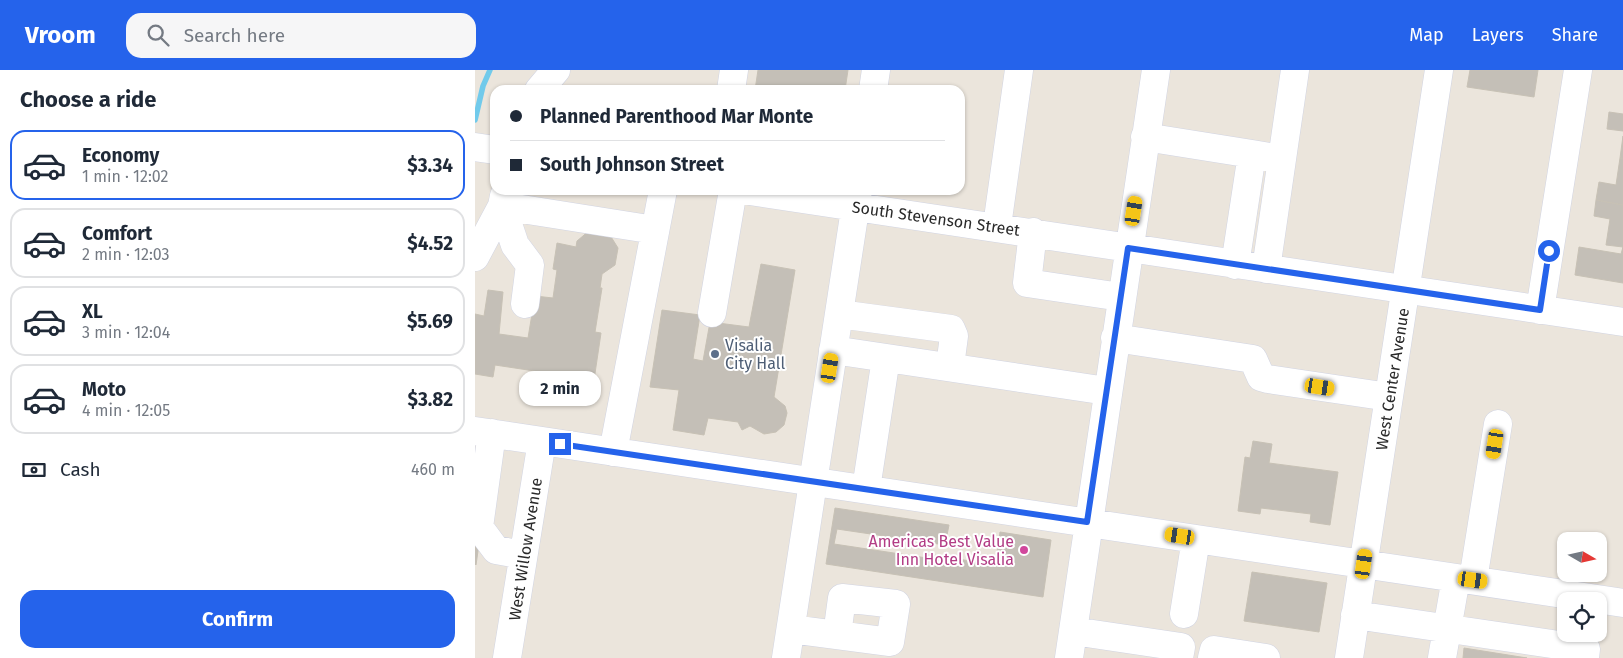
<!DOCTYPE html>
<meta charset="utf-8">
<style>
body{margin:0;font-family:"Fira Sans",sans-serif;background:#f6f6f7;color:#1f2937;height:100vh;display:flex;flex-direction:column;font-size:19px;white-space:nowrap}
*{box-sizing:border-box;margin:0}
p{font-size:16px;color:#747a83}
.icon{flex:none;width:28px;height:28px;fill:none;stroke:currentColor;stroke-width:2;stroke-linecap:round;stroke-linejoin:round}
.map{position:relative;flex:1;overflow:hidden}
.drawer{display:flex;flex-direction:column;background:#fff;width:475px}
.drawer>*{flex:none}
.hud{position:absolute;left:15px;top:15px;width:475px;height:110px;border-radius:15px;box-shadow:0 1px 4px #0004;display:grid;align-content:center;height:110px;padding:0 20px;background:#fff}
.needle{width:32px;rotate:99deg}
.fabs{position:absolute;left:1082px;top:462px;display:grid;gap:10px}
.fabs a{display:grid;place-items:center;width:50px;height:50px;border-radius:10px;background:#fff;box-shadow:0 1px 4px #0004;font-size:25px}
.end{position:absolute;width:22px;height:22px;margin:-11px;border:6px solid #2563eb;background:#fff;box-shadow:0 0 0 2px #fff}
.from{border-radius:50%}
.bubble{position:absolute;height:35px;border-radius:15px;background:#fff;box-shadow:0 1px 4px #0004;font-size:16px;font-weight:700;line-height:35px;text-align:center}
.car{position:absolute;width:15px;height:30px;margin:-15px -8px;border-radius:6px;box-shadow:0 0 4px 1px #0007;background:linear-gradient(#f5c518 24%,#345 0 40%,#f5c518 0 76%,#345 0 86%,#f5c518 0)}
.hud b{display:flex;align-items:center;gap:18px;height:48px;font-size:19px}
.hud b+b{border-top:1px solid #e0e1e3}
.hud i{width:12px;height:12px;background:#1f2937}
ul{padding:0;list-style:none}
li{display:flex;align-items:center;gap:15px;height:70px;margin:0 10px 8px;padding:0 10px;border:2px solid #e0e1e3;border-radius:15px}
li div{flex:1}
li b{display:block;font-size:19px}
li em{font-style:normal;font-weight:700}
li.on{border-color:#2563eb}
li>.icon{width:45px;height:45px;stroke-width:1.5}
h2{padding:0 20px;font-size:22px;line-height:60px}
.pay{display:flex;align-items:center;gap:12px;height:55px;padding:0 20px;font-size:19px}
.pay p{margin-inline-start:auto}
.button{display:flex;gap:10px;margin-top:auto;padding:10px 20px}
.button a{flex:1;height:58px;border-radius:15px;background:#2563eb;color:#fff;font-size:20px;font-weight:700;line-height:58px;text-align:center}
header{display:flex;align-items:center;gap:30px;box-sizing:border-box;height:70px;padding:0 25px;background:#2563eb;color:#fff}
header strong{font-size:24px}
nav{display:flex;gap:28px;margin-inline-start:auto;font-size:18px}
.search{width:350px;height:45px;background:#f6f6f7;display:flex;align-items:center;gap:12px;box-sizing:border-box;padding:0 18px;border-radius:15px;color:#747a83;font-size:19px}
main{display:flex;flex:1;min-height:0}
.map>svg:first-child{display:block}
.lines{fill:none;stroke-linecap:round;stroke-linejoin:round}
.stream{stroke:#71caeb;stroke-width:5.5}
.building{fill:#c4bfb7;stroke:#c7c1b5}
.minor-casing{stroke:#d1d4e2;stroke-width:29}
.minor{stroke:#fff;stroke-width:28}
.route{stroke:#2563eb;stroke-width:6}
.service-dot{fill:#5c6f8a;stroke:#fff;stroke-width:2}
.hotel-dot{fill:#d1479c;stroke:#fff;stroke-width:2}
.labels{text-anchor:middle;stroke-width:4;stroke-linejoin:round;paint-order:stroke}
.street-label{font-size:16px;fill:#2a2a2a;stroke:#fff}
.service-label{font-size:16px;fill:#4e5e75;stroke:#fff;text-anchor:start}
.hotel-label{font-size:16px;fill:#b23c85;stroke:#fff;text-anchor:end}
</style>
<header>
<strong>Vroom</strong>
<div class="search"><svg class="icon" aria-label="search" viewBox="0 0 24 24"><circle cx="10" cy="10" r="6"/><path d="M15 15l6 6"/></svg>Search here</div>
<nav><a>Map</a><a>Layers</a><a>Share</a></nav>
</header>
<main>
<section class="drawer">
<h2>Choose a ride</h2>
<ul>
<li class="on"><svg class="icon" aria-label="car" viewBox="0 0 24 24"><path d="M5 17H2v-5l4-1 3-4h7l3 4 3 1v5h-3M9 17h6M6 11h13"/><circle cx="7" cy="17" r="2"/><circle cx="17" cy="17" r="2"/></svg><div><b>Economy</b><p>1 min · 12:02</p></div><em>$3.34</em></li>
<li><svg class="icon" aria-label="car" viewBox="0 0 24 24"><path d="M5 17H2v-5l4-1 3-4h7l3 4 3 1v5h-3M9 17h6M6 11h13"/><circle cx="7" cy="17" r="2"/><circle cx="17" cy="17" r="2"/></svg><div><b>Comfort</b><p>2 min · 12:03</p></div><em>$4.52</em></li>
<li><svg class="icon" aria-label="car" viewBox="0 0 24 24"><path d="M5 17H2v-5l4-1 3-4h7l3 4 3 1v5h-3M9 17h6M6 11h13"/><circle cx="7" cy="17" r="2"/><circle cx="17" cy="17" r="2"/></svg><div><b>XL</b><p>3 min · 12:04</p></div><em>$5.69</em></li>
<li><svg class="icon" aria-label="car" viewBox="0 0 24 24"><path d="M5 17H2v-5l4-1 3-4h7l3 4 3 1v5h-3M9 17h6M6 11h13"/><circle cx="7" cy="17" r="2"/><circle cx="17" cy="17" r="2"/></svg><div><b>Moto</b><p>4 min · 12:05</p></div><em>$3.82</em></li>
</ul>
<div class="pay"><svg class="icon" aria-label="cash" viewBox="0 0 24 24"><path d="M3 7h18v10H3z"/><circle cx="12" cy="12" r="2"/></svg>Cash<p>460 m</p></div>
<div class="button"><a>Confirm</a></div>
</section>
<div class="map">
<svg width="1148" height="588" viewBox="0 0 1148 588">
<rect width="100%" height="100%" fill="#ebe5dc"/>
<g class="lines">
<path class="stream" d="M0,50L8,16L15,0"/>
</g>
<path class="building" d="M283,0H373L370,20H280Z
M995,0H1063L1059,27L992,17Z
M1134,42L1148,44V61L1132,59Z
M1148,66V88H1145Z
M1145,88H1148V135L1121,130L1124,112L1141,115Z
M1121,130L1148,135V177L1131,175L1135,149L1119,146Z
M115,160L133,162L143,178L140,195L127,204L125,218H127L120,262L126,263L119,310L20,295L18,307L0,304V244L9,246L13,220L28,222L24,264L53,268L60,226L78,228L82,200L78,199L82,173L101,177L102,171Z
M1104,177L1146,184L1148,177V213L1100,205Z
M286,194L320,200L299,327L310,336L312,343L309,355L301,362L289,364L275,356L267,360L263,352L233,348L229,365L198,360L204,320L175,317L187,240L225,245L218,289L228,291L235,252L274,257Z
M778,371L797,374L794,393L863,402L855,455L835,452L836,444L786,438L785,444L763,441L770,387L775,388Z
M360,438L474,455L470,475L362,459L359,474L452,488V484L520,495L525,462L576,470L568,527L351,494Z
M0,466L5,467L1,495L0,494Z
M777,502L852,513L844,562L769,551Z
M989,578L1052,588H988Z"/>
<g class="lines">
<g class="minor-casing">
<path id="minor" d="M64,20L81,0
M256,20L259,0
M398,20L401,0
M670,67L777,84
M0,77L20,80
M268,120L1148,252
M522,156L544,0
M558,162L552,213L646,227
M0,187L27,136L29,126
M760,195L777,84L807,89
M791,199L820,0
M50,234L55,195L40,175L27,136L180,160
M1065,240L1103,0
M237,243L258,120
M364,244L476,259L479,266L475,296
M640,268L778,289L786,307L793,309L914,327
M358,280L632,321
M0,361L1148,533
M17,363L4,457L21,480L48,485
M138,382L188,120
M391,419L411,288
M998,510L1023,354
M709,544L721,469
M880,545L1111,579L1110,588
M316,559L415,572L421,534L367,528L362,565
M598,561L706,577L704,588
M32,588L67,371
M311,588L383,120
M594,588L681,0
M737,588L739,580L791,588
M874,588L964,0
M967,588L981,508"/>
</g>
<use href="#minor" class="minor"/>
</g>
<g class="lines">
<path class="route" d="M85,374L612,452L653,178L1065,240L1074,181"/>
</g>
<circle class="service-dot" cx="240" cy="284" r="5"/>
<circle class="hotel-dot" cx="549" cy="480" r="5"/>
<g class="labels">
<g class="street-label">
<text transform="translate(461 148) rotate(8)" y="6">South Stevenson Street</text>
<text transform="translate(917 309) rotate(-81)" y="6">West Center Avenue</text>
<text transform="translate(50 479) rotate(-81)" y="6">West Willow Avenue</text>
</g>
<g class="service-label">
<text x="250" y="281">Visalia<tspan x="250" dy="18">City Hall</tspan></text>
</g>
<g class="hotel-label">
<text x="539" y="477">Americas Best Value<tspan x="539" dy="18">Inn Hotel Visalia</tspan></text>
</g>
</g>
</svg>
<div class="fabs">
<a><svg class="needle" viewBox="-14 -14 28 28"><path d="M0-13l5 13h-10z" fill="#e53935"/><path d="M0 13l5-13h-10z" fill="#747a83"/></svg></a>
<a><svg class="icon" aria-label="locate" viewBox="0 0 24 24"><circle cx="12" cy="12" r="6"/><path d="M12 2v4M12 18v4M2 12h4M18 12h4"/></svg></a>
</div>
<i class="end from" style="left:1074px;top:181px"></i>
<i class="end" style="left:85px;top:374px"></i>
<div class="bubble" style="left:44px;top:301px;width:82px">2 min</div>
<i class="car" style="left:659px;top:141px;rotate:9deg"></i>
<i class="car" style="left:355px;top:298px;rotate:9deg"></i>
<i class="car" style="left:845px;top:317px;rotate:99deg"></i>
<i class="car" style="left:1020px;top:374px;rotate:189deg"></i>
<i class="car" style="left:705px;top:466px;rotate:279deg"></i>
<i class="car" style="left:889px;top:494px;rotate:8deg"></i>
<i class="car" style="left:998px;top:510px;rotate:98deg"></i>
<div class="hud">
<b><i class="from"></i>Planned Parenthood Mar Monte</b>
<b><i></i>South Johnson Street</b>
</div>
</div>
</main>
